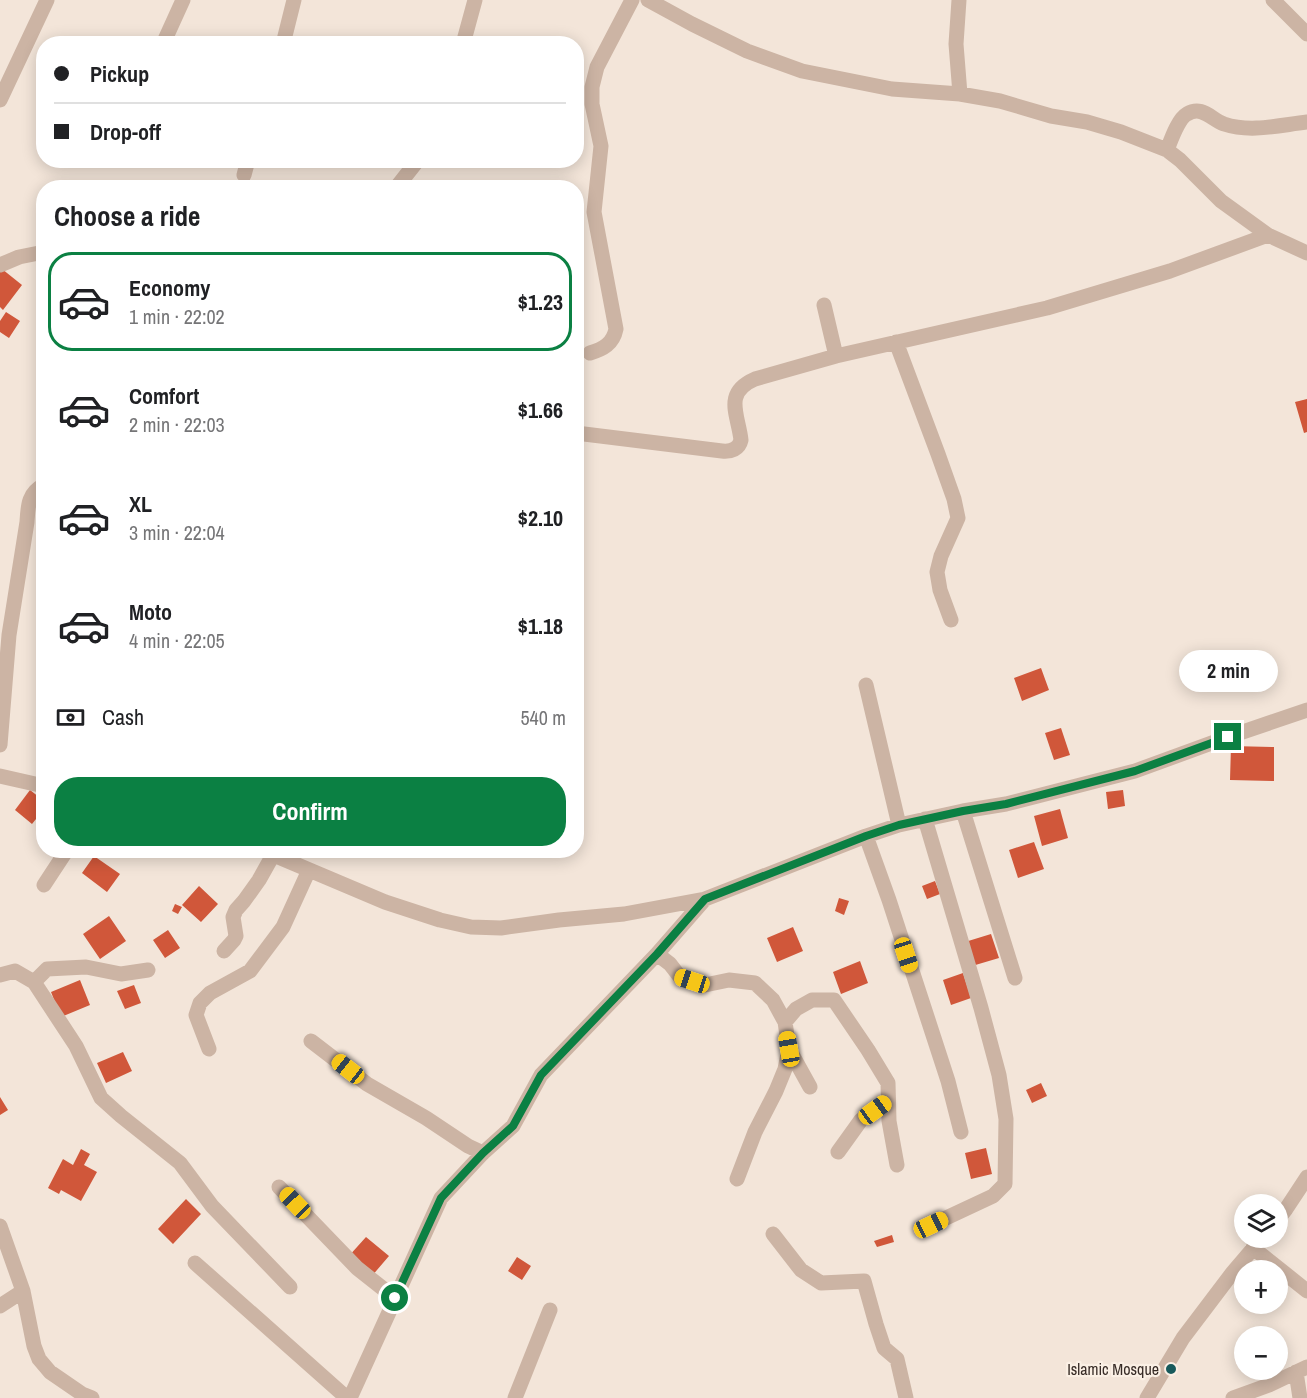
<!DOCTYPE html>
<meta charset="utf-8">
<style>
body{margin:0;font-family:"Archivo Narrow",sans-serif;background:#f2f2f2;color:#202124;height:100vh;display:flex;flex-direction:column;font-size:22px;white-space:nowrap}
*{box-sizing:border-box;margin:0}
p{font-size:20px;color:#757577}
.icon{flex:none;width:33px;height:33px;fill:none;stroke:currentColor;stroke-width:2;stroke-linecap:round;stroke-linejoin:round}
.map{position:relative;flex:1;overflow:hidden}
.drawer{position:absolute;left:36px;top:180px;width:548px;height:678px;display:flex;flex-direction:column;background:#fff;border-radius:24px;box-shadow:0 3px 15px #0003}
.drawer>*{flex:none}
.top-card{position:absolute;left:36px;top:36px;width:548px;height:132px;border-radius:24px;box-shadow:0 3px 15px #0003;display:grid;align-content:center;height:132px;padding:0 18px;background:#fff}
.tools{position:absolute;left:1234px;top:1194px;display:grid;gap:12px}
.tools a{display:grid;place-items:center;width:54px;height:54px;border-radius:50%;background:#fff;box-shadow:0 3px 15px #0003;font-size:30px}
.end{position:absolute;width:27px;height:27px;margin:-14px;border:8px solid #0b8043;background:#fff;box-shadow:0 0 0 3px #fff}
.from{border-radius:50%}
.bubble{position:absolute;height:42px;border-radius:21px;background:#fff;box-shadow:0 3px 15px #0003;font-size:20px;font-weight:800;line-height:42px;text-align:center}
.car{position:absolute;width:18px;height:36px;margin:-18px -9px;border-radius:8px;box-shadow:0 0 4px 2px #0007;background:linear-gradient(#f5c518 24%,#345 0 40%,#f5c518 0 76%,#345 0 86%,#f5c518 0)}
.top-card b{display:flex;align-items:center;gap:21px;height:57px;font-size:22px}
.top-card b+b{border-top:2px solid #e0e0e0}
.top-card i{width:15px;height:15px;background:#202124}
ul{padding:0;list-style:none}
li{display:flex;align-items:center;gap:18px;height:99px;margin:0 12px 9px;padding:0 6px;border:3px solid transparent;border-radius:24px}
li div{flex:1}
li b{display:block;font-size:22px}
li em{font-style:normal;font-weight:800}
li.selected{border-color:#0b8043}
li>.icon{width:54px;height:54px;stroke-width:1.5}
h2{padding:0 18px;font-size:27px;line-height:72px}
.pay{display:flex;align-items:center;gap:15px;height:66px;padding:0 18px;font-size:22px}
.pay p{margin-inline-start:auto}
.primary-button{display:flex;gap:12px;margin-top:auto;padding:12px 18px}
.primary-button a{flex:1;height:69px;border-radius:24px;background:#0b8043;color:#fff;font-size:24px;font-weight:800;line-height:69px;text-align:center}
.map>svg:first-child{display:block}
.building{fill:#d0573a}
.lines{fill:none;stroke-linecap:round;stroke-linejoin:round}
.minor{stroke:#ccb4a4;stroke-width:15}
.route{stroke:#0b8043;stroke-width:8}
.poi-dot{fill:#185a5c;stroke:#fbf0e5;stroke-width:2}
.labels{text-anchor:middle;stroke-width:4.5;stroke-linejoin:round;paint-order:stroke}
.poi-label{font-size:16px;fill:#372b26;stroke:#fbf0e5;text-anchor:end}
</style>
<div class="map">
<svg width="1307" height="1398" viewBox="0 0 1307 1398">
<rect width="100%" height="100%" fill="#f3e5d9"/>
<path class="building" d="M2,269L22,285L3,310L0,307V271Z
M6,312L20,321L9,338L0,332V321Z
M1307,399V432L1304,433L1295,402Z
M1041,668L1049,690L1022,701L1014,678Z
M1061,728L1070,755L1054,760L1045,733Z
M1231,746L1274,747V781L1230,780Z
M30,790L44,801V809L32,824L15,810Z
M1123,790L1125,806L1108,809L1106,792Z
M1060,809L1068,838L1042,846L1034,816Z
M1034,842L1044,869L1018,878L1009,850Z
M94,856L120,874L107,892L82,873Z
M935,881L940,894L927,899L922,886Z
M199,886L218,904L201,922L182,905Z
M839,898L849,901L844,915L835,911Z
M175,904L182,907L178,914L172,911Z
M109,916L126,941L100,959L83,934Z
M793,927L803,951L777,962L767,938Z
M168,930L180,948L165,958L153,940Z
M991,934L999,958L972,966L965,942Z
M860,961L868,983L841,994L833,972Z
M963,973L971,998L951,1005L943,980Z
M80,980L90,1005L61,1017L51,992Z
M134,985L141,1003L125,1009L117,991Z
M123,1052L132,1071L106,1083L97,1063Z
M1041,1083L1047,1096L1032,1103L1026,1090Z
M0,1097L8,1110L0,1115Z
M986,1148L992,1174L971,1179L965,1153Z
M81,1149L90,1154L84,1165L97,1172L81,1201L61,1190L59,1194L48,1188L63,1159L73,1165Z
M186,1199L201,1214L173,1244L158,1229Z
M892,1235L894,1242L877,1247L874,1241Z
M366,1237L389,1256L371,1277L348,1257Z
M517,1257L531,1266L522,1280L508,1271Z"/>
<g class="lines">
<path class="minor" d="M648,0L692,24L747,51L802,71L892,89L960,94L1000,101L1051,116L1087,122L1121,132L1167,150L1180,160L1221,201L1268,235L1307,253
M959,0L956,44L960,94
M1273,0L1307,34
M163,44L183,0
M283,44L294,0
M463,44L475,0
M0,100L47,0
M1167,150C1171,140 1178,119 1187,114C1202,105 1211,119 1224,124C1251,133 1280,125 1307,122
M244,175L248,160
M396,188L418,160
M0,265L19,257L44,252
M824,305L836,356
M896,342L938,454L954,499L958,518L941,556L937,572L940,590L951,620
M590,353C603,349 613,344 616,329L594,212L601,146L592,104V87L597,67L632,0
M576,433L722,451C731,452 739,449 741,440C738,414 723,393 755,379L836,356L1047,308L1170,271L1268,235
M866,685L899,825
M0,745L9,635L27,522C28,506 28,493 44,485
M0,776L44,786
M963,811L1015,978
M925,819L981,1008L999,1075L1006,1119L1005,1184L993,1196L931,1225
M866,836L889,900L948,1081L961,1132
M262,850L385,902L440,920L471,927L501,928L559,920L624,914L705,899
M44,885L67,850
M224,951L234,940L236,936L233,917L236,910L244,901L259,880L273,855
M657,954L670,964L680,977L705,985L729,980L755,983L773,1000L785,1022L789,1049L785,1069L776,1091L755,1132L737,1179
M0,975L15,971L34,982L47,969L86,967L121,974L148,970
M34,982L76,1046L101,1098L121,1116L180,1163L212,1206L290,1287
M785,1022L796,1009L812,1000H834L868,1050L888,1083L889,1121L897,1165
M311,1041L367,1084L426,1118L468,1146L483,1153
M209,1049L196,1015L200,1003L210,993L250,971L283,927L309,870
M789,1049L810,1087
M838,1152L861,1120L888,1100
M279,1187L357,1268L395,1298
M1278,1219L1286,1209L1307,1177
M0,1226L23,1291L34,1346L39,1359L50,1372L82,1394L92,1398
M773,1234L801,1270L821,1283L864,1281L876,1324L884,1348L897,1359L906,1398
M1253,1248L1307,1291
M195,1263L347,1398
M0,1306L23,1291
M1296,1372L1300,1398
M350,1398L441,1198L483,1153L513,1126L541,1075L657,954L705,899L866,836L899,825L963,811L1006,804L1135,771L1228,737L1307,710
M515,1398L550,1310
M1147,1398L1183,1338L1233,1272L1262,1238
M1233,1398L1269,1385L1307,1367"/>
</g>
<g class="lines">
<path class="route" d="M395,1298L441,1198L483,1153L513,1126L541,1075L657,954L705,899L866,836L899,825L963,811L1006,804L1135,771L1228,737"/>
</g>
<circle class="poi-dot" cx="1171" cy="1369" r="6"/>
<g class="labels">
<g class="poi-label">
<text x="1159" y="1375">Islamic Mosque</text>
</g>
</g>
</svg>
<div class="tools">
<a><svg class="icon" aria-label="layers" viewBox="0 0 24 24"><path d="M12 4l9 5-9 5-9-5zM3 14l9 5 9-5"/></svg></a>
<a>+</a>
<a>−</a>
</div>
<i class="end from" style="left:395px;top:1298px"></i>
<i class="end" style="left:1228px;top:737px"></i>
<div class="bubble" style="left:1179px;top:650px;width:99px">2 min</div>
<i class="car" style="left:906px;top:955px;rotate:162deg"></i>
<i class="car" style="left:692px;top:981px;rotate:288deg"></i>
<i class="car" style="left:789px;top:1049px;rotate:350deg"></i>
<i class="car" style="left:348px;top:1069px;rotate:308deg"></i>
<i class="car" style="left:875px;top:1110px;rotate:54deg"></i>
<i class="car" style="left:295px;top:1203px;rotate:316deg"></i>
<i class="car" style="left:931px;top:1225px;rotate:65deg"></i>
<div class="top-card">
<b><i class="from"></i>Pickup</b>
<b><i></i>Drop-off</b>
</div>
<section class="drawer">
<h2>Choose a ride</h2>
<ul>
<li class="selected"><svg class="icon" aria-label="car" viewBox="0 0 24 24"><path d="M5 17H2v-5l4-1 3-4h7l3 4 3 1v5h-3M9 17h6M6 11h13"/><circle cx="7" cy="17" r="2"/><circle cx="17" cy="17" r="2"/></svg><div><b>Economy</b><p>1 min · 22:02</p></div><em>$1.23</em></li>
<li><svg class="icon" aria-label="car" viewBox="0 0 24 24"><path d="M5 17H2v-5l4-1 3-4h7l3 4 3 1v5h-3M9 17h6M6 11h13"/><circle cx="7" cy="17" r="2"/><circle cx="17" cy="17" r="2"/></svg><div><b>Comfort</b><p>2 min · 22:03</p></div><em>$1.66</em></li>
<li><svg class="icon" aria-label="car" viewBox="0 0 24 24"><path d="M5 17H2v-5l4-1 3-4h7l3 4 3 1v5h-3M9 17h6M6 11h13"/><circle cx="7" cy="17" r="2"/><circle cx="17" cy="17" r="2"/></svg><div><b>XL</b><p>3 min · 22:04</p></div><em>$2.10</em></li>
<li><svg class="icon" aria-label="car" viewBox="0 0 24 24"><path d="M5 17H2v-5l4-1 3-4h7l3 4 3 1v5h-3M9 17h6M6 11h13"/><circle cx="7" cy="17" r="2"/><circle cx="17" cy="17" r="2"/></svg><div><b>Moto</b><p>4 min · 22:05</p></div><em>$1.18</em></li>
</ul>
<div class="pay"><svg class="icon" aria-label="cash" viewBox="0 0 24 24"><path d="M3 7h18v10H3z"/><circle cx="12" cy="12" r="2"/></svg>Cash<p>540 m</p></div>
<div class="primary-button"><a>Confirm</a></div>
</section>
</div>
